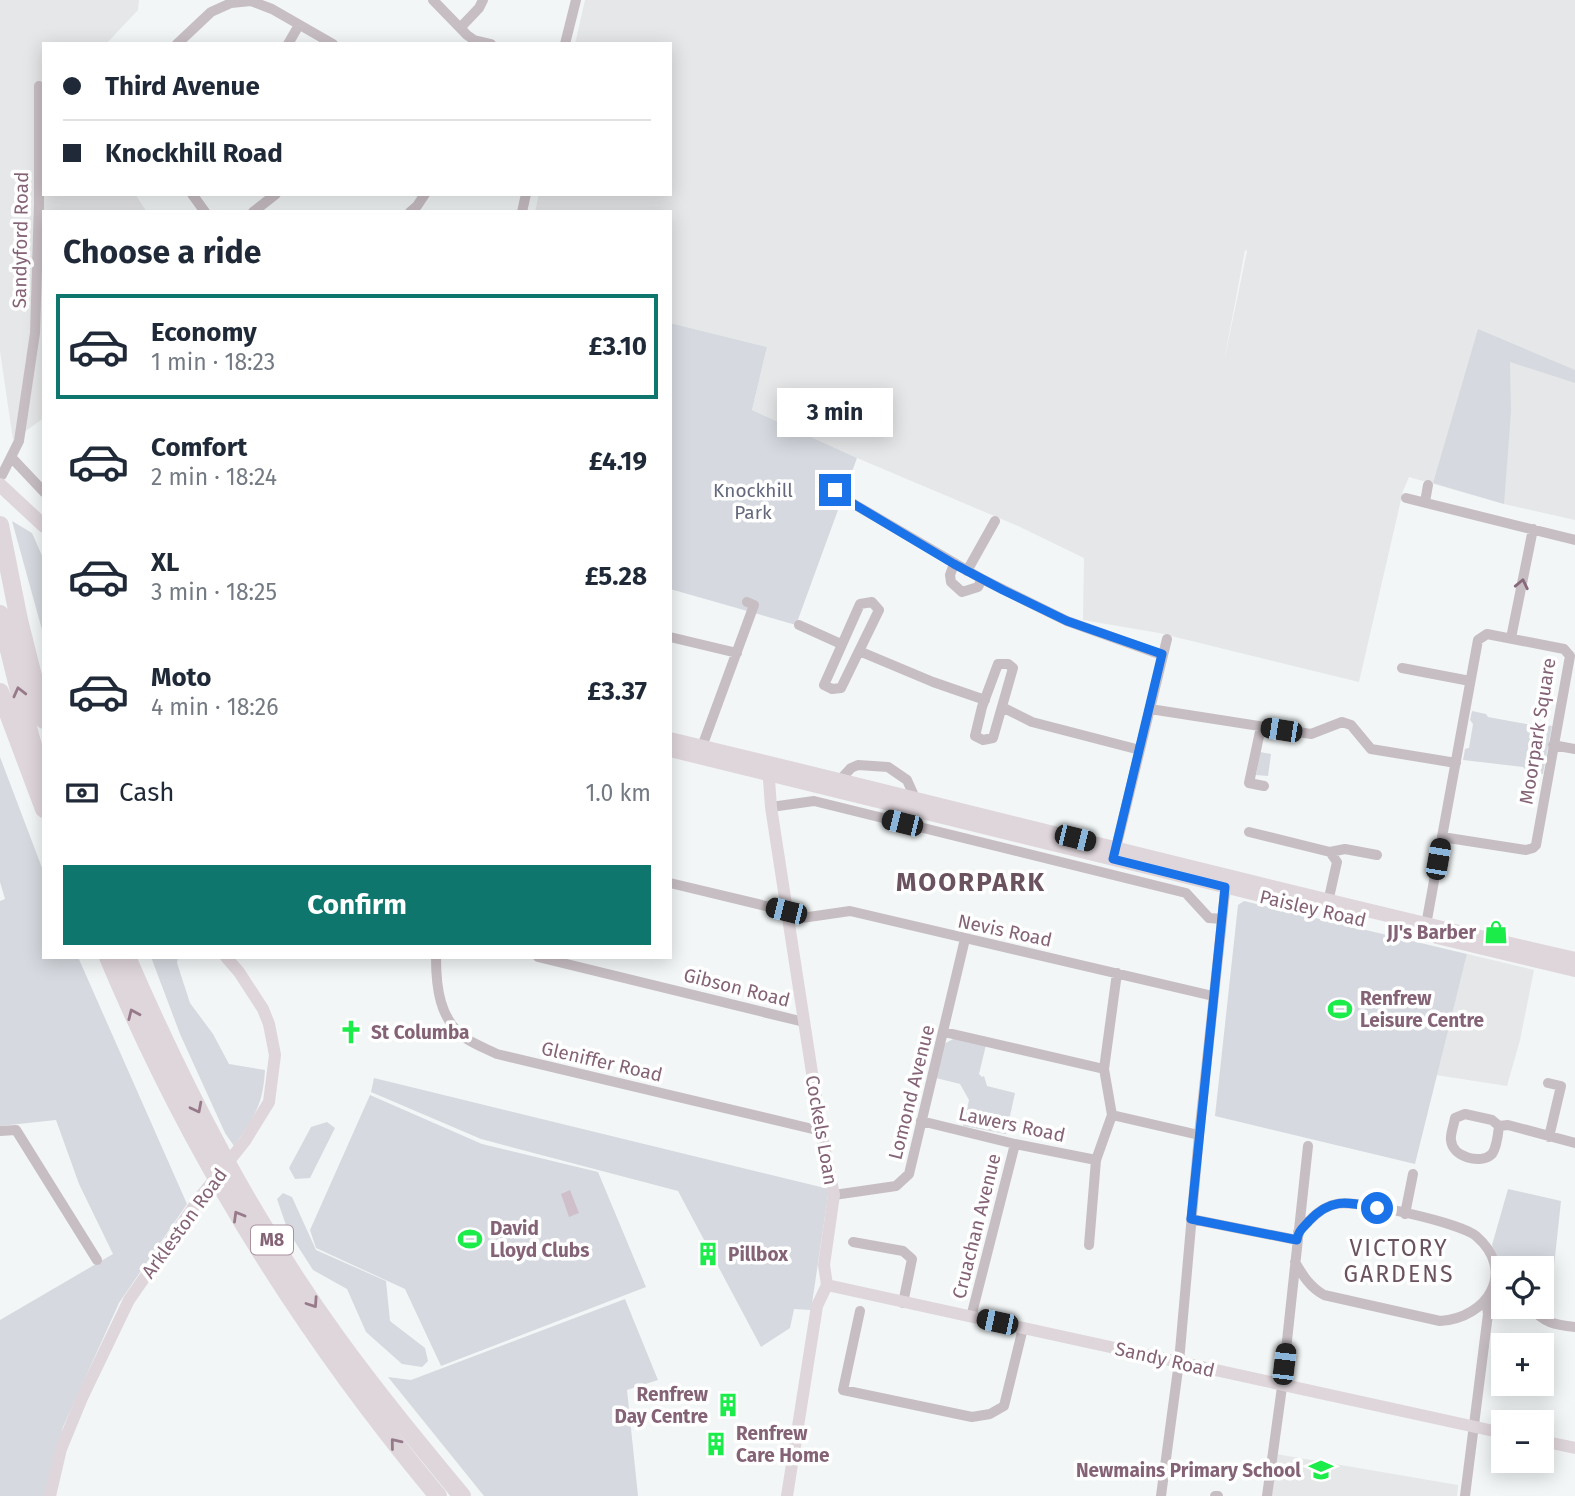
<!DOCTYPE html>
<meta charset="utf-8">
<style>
body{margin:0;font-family:"Fira Sans",sans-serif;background:#f2f2f3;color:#1f2937;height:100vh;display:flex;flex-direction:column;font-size:26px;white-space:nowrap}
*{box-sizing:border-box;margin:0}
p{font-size:23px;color:#747a83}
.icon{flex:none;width:38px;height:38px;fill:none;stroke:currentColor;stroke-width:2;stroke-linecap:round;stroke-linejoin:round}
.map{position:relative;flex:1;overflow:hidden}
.details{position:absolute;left:42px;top:210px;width:630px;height:749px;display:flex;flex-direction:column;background:#fff;border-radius:0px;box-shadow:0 4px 18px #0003}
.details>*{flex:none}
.top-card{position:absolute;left:42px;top:42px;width:630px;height:154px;border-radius:0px;box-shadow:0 4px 18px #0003;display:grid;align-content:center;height:154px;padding:0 21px;background:#fff}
.tools{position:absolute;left:1491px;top:1256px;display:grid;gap:14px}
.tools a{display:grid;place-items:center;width:63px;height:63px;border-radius:0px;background:#fff;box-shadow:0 4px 18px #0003;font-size:35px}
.end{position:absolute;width:32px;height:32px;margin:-16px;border:9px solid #1a73e8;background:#fff;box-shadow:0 0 0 4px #fff}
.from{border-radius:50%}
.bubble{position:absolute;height:49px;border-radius:0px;background:#fff;box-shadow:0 4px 18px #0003;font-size:23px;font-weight:700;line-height:49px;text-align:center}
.car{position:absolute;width:21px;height:42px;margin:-21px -10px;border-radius:9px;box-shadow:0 0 5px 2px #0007;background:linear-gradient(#222 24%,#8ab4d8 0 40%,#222 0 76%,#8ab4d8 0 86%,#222 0)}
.top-card b{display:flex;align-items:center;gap:24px;height:66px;font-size:26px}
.top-card b+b{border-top:2px solid #e0e1e3}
.top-card i{width:18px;height:18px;background:#1f2937}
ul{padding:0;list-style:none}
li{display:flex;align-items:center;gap:21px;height:105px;margin:0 14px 10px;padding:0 7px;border:4px solid transparent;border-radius:0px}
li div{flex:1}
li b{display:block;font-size:26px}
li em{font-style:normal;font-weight:700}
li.selected{border-color:#0f766e}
li>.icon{width:63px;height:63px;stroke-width:1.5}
h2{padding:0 21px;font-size:32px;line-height:84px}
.pay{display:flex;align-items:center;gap:18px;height:77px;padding:0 21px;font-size:26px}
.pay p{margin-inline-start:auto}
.primary-button{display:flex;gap:14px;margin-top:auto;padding:14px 21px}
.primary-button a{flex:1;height:80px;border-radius:0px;background:#0f766e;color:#fff;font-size:28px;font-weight:700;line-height:80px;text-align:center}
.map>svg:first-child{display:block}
.built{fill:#e6e7e8;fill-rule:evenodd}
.green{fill:#d6dae0}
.water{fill:#cfbfcb}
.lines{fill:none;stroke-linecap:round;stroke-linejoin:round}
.street{stroke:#c7bec3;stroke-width:10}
.secondary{stroke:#dfd6db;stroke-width:12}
.primary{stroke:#dfd6db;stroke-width:14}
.highway{stroke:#dfd6db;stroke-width:18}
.oneway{stroke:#88687a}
.oneway2{stroke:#977a8a}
.route{stroke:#1a73e8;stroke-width:9}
.labels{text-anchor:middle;stroke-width:7;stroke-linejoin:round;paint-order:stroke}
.shield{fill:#fff;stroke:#aa929f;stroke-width:2}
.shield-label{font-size:18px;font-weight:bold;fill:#856376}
.street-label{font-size:19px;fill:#856376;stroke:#fff}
.park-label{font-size:19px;fill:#63687c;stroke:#fff}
.poi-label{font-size:19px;font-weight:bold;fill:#856376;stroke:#fff;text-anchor:start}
.quarter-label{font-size:23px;letter-spacing:2px;fill:#6a525f;stroke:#fff}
.district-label{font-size:26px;font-weight:bold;letter-spacing:2px;fill:#6a525f;stroke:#fff}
</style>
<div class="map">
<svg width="1575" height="1496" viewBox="0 0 1575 1496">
<rect width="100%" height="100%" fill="#f2f6f6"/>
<path class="built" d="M0,0H139L138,10L106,44H44V194H135L147,212H44V418L13,440L0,351Z
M585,0H1575V520L1504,504L1409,477L1403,491L1359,682L1159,633L1083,620L1084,558L1018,526L857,458L752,410L767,347L670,323V212H535L539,194H670V44H575ZM1245,250L1247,251L1225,357V356Z
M1467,954L1534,970L1520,1040L1507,1086L1436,1075Z
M1276,1454L1458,1485L1457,1496H1272Z"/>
<path class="green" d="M670,323L767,347L752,410L857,458L796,625L670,589Z
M1478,329L1575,370V383L1510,362L1511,412L1504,504L1433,483Z
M12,521L32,533L44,560V637Z
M1472,711L1486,714L1488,717L1531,725L1534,723L1552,726L1543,774L1528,772L1523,767L1463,760L1465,749L1469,748L1473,724L1470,720Z
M1260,752L1271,754L1268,776L1256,775Z
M0,757L44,873V957H78L187,1204L119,1303L63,1427L45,1496H0V1320L113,1254L79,1184L56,1120L0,1126V901L5,899L0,882Z
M1244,901L1467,954L1415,1164L1215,1116L1238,905Z
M151,957H178L177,963L190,1003L213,1034L229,1064L265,1070C263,1106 254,1117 234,1146L225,1133L180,1034Z
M955,1038L986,1045L979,1074L982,1077L984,1076L987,1086L1015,1093L1006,1134L963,1126L969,1100L960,1084L936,1078L942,1045Z
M374,1078L829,1189L811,1310L794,1309L790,1328L761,1347L678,1191L481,1139L371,1092Z
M370,1095L482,1144L598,1172L646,1287L441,1366L405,1289L316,1248L310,1230Z
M327,1122L335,1128L310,1178L295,1179L289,1168L311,1127Z
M1508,1189L1561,1201L1554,1266L1542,1273V1269L1536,1267L1532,1269L1502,1271L1492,1245Z
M283,1193L292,1197L316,1250L386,1281L390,1321L425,1348L428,1361L422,1367L402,1364L366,1332L347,1289L313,1270L288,1231L277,1199Z
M625,1299L658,1380L627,1390L638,1496H484L388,1377L411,1380Z"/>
<path class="water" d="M570,1190L579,1213L569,1217L561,1194Z"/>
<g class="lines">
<path class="street" d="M433,0L467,35L474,40L491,44
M461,27L479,8L483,0
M177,44L211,12L231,3L251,1L272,9L333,44
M288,44L299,25
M565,44L576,0
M192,194L205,212
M253,212L276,194
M410,212L417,206L425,194
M522,212L526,194
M11,457L44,492
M2,475L19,441L35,333L39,204V86
M835,490L847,500L982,579L1067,621L1162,655
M1406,498L1575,540
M1425,502L1428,485
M954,564L950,575L951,582L962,592L978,587L982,579
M967,571L995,521
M872,602L879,610L841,688L832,689L824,685L860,604Z
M799,625L841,644
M1487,634L1564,649L1570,656L1536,845L1533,848L1526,850L1442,837L1478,640Z
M670,637L737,653
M1511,638L1533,529
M859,651L933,682L985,700
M998,664H1008L1013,668L993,738L983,740L975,736L982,707Z
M1402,668L1470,681
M1002,707L1032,722L1140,750
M1150,709L1311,734L1342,722L1351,725L1371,749L1456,763
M1261,727L1249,783L1264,786
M1553,745L1575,749
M700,752L754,605L747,602
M840,780L851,768L858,765L888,767L907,780L915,798
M771,807L814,801L1186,893L1209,918L1222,919
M1249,832L1330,852L1345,849L1377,855
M1115,852L1167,639
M670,883L787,911
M1328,902L1337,862L1330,852
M788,920L850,911L1213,996
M1428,929L1426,925L1442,837
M436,957C436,986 439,1021 467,1039C476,1045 487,1049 497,1054L821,1131
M538,957L804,1022
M944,1032L1104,1069
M1548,1083L1561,1086L1549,1137
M1465,1114L1492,1120L1499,1126C1498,1135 1497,1147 1492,1154C1481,1165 1452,1157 1451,1140C1450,1134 1454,1125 1455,1118Z
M1112,1115L1199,1135
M921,1121L1015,1144L1096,1160
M1499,1126L1508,1125L1575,1143
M0,1131L16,1130L97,1260
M834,1195L896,1186L909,1174L965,939
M1405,1214L1413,1174
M1191,1219L1297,1240
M853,1242L903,1251L912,1259L903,1303
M1089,1245L1096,1160L1112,1115L1104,1069L1117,973
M1295,1262C1303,1276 1310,1287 1324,1295L1440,1321C1488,1318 1517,1271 1476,1236C1461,1223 1356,1199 1336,1204C1319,1208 1310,1220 1298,1232
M1531,1307C1543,1323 1556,1325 1575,1327
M860,1311L843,1390L972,1417L990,1414L1004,1406L1023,1328
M971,1317L1015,1144
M1113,1468L1164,1472
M1161,1496L1179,1362L1199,1135L1226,883
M1215,1496H1218
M1267,1496L1282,1387L1308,1146
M1465,1496L1488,1314L1486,1300"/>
<path class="secondary" d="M768,766L771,807L787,911L821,1131L834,1195L824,1265L827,1285L817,1306L787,1496
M827,1285L1503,1433
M1542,1441L1575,1448
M50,1496L61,1449L82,1398L129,1300L201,1196L245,1141L269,1102L275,1055L269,1024L263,1009L239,972L226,957"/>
<path class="primary" d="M0,485L44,526
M670,739C972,811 1272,890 1575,959
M670,750L1301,905
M1437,937L1575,970"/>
<path class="highway" d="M0,525L19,620L44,720
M0,614L30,735L44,782
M0,692L44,809
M108,957C190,1153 302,1333 438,1496
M127,957C185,1091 251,1219 337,1338C376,1392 419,1444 462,1496"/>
</g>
<defs><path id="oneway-chevron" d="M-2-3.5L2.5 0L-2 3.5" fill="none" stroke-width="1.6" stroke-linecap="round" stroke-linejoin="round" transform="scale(1.75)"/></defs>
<use class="oneway" href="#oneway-chevron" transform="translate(1522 584) rotate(-78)"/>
<g class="oneway2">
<use href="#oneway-chevron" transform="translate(19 692) rotate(-104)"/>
<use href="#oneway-chevron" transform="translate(133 1014) rotate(-114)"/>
<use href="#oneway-chevron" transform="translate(197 1108) rotate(63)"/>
<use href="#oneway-chevron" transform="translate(238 1216) rotate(-120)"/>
<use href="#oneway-chevron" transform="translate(313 1303) rotate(56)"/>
<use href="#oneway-chevron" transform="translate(395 1443) rotate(-129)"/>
</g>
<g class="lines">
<path class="route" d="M835,490L847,500L954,564L1003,590L1067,621L1162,654L1113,859L1225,887L1191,1219L1297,1240C1298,1231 1303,1228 1309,1221C1331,1197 1348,1202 1377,1208"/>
</g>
<defs>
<g id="shop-bare" transform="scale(1.89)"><path d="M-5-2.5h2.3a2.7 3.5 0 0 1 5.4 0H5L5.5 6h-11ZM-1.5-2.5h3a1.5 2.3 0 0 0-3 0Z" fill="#1cec4a" stroke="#fff" stroke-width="2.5" paint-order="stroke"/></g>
<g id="stadium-bare" transform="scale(1.89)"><path d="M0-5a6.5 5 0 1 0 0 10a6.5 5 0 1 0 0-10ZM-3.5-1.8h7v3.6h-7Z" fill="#1cec4a" stroke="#fff" stroke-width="2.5" paint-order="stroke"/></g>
<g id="church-bare" transform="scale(1.89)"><path d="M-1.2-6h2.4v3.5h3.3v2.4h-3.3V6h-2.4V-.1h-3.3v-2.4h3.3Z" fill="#1cec4a" stroke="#fff" stroke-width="2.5" paint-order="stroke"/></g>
<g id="building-bare" transform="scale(1.89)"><path d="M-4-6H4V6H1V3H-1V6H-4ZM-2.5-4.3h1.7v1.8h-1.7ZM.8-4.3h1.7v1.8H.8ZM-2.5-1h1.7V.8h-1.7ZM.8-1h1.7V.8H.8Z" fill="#1cec4a" stroke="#fff" stroke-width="2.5" paint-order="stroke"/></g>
<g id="school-bare" transform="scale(1.89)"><path d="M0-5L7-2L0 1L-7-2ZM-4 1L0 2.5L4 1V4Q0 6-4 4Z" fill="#1cec4a" stroke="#fff" stroke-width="2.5" paint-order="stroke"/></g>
</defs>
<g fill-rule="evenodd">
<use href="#shop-bare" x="1496" y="932"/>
<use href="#stadium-bare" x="1340" y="1009"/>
<use href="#church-bare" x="351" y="1032"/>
<use href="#stadium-bare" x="470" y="1239"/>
<use href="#building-bare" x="708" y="1254"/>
<use href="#building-bare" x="728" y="1405"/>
<use href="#building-bare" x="716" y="1444"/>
<use href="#school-bare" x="1321" y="1470"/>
</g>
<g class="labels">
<rect class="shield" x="251" y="1225.5" width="42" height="29" rx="5"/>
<g class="shield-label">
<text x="272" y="1246">M8</text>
</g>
<g class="street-label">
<text transform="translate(20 240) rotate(-89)" y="7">Sandyford Road</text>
<text transform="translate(1537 731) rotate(-81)" y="7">Moorpark Square</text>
<text transform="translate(1313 908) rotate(13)" y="7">Paisley Road</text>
<text transform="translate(1005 930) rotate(12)" y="7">Nevis Road</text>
<text transform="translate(737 987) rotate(14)" y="7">Gibson Road</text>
<text transform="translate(602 1061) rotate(13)" y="7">Gleniffer Road</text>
<text transform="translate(911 1092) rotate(-76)" y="7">Lomond Avenue</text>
<text transform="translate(1012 1124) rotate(12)" y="7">Lawers Road</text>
<text transform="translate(822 1130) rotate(80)" y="7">Cockels Loan</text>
<text transform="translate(184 1223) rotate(-54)" y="7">Arkleston Road</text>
<text transform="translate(976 1226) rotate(-76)" y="7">Cruachan Avenue</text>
<text transform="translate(1165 1359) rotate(13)" y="7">Sandy Road</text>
</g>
<g class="park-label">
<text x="753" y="497">Knockhill<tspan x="753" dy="22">Park</tspan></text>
</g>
<g class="poi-label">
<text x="1476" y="939" text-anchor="end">JJ's Barber</text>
<text x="1360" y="1005">Renfrew<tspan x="1360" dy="22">Leisure Centre</tspan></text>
<text x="371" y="1039">St Columba</text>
<text x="490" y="1235">David<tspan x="490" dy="22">Lloyd Clubs</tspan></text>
<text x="728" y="1261">Pillbox</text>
<text x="708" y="1401" text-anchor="end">Renfrew<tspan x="708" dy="22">Day Centre</tspan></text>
<text x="736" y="1440">Renfrew<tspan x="736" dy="22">Care Home</tspan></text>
<text x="1301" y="1477" text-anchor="end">Newmains Primary School</text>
</g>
<g class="quarter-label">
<text x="1399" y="1256">VICTORY<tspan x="1399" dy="26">GARDENS</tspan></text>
</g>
<g class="district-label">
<text x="971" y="891">MOORPARK</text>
</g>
</g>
</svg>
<div class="tools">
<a><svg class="icon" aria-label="locate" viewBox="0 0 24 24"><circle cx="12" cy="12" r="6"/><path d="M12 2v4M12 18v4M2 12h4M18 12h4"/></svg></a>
<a>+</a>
<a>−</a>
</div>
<i class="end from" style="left:1377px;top:1208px"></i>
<i class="end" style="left:835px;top:490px"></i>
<div class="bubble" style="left:777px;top:388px;width:116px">3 min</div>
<i class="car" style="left:1281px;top:730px;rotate:279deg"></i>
<i class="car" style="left:902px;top:823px;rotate:284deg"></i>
<i class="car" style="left:1075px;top:838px;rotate:104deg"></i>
<i class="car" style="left:1438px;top:859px;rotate:10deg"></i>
<i class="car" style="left:786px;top:911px;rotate:284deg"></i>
<i class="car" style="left:997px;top:1322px;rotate:282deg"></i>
<i class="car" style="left:1284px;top:1364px;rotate:7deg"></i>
<div class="top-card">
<b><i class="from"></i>Third Avenue</b>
<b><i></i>Knockhill Road</b>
</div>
<section class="details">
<h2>Choose a ride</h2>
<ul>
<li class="selected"><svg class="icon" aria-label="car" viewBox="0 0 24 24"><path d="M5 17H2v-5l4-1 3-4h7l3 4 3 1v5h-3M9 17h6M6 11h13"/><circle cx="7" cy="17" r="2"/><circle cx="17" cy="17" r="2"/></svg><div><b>Economy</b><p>1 min · 18:23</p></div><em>£3.10</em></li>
<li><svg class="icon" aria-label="car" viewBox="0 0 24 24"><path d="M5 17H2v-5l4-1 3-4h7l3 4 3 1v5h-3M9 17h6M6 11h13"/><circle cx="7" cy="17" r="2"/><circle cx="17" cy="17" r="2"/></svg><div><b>Comfort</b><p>2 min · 18:24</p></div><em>£4.19</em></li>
<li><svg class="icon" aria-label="car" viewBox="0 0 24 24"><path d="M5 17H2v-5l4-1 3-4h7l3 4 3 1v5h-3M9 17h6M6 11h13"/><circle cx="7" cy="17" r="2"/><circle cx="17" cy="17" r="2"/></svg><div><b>XL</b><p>3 min · 18:25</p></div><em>£5.28</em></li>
<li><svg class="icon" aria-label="car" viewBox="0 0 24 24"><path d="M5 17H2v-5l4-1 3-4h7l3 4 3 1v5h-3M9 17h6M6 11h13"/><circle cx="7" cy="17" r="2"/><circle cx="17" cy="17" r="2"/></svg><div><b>Moto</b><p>4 min · 18:26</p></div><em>£3.37</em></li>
</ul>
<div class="pay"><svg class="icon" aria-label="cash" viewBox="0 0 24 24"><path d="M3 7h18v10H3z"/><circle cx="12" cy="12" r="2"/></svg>Cash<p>1.0 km</p></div>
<div class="primary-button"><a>Confirm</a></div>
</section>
</div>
